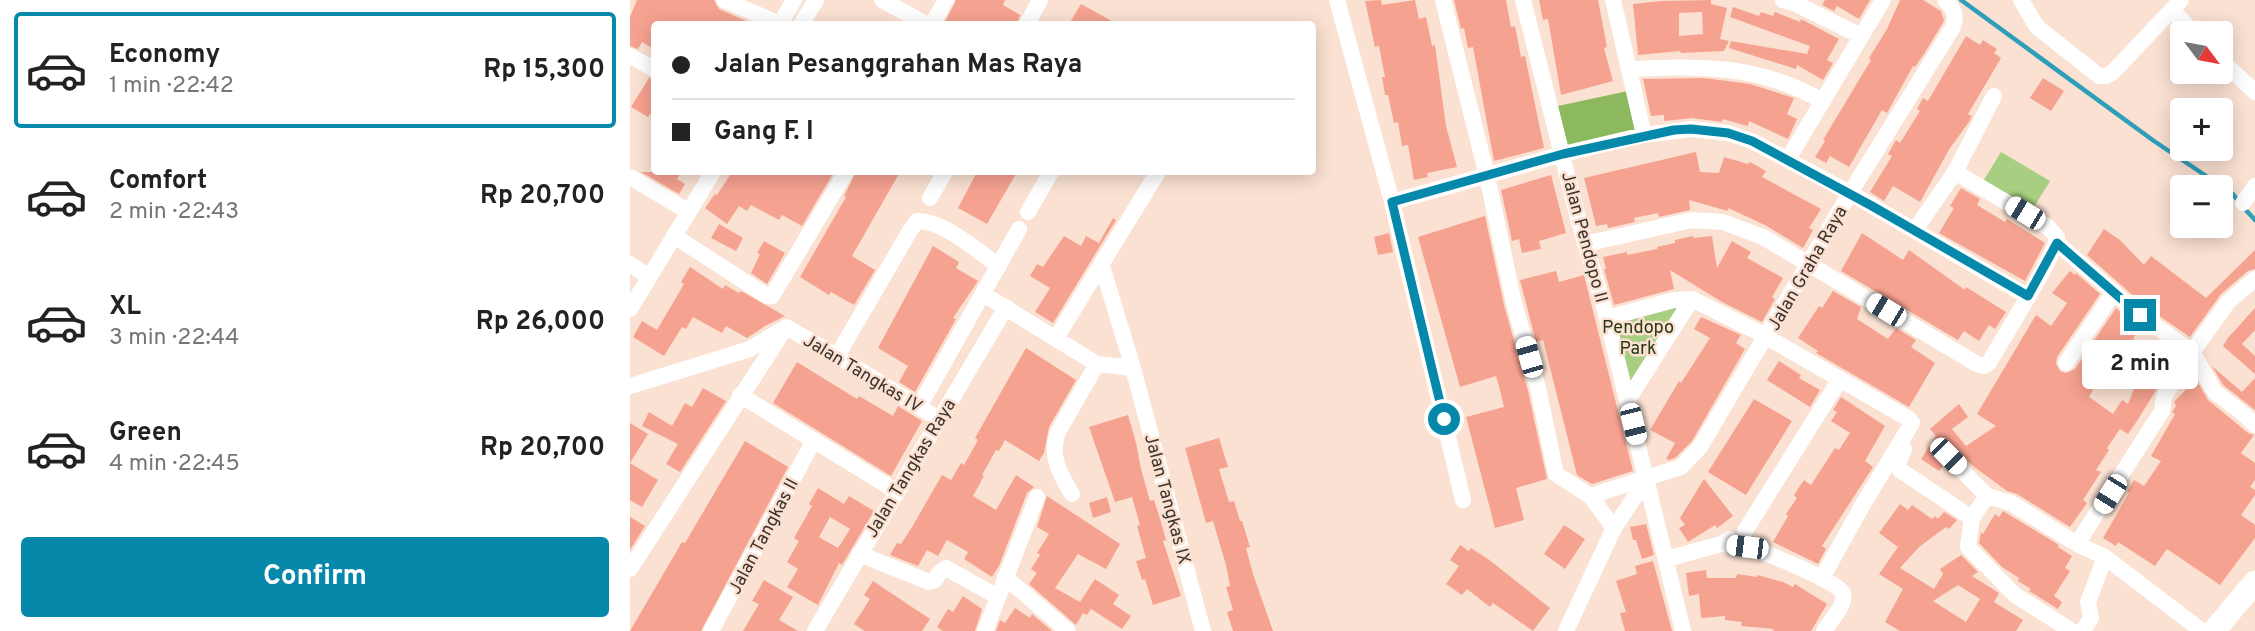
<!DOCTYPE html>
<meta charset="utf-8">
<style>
body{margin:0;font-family:Overpass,sans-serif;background:#f2f2f2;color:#222;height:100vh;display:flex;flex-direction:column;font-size:26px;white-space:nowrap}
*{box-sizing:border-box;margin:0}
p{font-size:23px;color:#767676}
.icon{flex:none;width:38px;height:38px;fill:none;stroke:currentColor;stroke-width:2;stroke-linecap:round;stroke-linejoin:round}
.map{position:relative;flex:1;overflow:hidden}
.side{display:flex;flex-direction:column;background:#fff;width:630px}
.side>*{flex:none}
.top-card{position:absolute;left:21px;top:21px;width:665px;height:154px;border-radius:7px;box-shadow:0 4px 18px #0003;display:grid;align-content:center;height:154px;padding:0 21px;background:#fff}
.needle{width:46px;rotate:122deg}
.buttons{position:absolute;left:1540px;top:21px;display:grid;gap:14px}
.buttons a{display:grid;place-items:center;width:63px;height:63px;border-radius:7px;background:#fff;box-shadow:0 4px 18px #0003;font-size:35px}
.end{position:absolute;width:32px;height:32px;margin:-16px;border:9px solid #0588aa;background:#fff;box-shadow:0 0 0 4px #fff}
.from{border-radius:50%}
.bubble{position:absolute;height:49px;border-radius:7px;background:#fff;box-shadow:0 4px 18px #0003;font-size:23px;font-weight:700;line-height:49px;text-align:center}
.car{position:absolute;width:21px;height:42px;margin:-21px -10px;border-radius:9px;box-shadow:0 0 5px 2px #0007;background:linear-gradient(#fff 24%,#345 0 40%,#fff 0 76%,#345 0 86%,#fff 0)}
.top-card b{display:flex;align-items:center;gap:24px;height:66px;font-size:26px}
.top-card b+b{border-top:2px solid #e0e0e0}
.top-card i{width:18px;height:18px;background:#222}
ul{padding:12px 0 0;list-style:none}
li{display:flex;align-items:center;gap:21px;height:116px;margin:0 14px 10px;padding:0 7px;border:4px solid transparent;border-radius:7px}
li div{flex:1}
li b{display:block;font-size:26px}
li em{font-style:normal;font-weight:700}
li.active{border-color:#0588aa}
li>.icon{width:63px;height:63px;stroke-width:1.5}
.button{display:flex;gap:14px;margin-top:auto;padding:14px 21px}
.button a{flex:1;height:80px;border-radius:7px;background:#0588aa;color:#fff;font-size:28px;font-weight:700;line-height:80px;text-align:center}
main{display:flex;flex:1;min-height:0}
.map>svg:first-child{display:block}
.green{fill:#a8cf81}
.forest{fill:#8db95e}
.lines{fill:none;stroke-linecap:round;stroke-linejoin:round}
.stream{stroke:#2e9eb9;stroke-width:4.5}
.building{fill:#f6a290;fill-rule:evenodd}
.street{stroke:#fff;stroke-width:16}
.secondary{stroke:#fff;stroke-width:23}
.route{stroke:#0588aa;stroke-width:9}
.labels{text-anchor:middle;stroke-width:5;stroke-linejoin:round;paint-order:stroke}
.street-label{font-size:18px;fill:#3c332d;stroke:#fae1d2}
.park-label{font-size:18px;fill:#283a15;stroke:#fae1d2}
</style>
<main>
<section class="side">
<ul>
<li class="active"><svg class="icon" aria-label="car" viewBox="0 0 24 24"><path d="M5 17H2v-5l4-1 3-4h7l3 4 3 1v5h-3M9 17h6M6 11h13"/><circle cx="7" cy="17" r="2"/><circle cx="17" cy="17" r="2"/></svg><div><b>Economy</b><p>1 min · 22:42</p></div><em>Rp 15,300</em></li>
<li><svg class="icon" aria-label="car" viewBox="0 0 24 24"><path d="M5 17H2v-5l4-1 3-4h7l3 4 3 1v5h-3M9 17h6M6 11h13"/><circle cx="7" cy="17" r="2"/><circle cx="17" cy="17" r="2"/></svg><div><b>Comfort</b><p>2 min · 22:43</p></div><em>Rp 20,700</em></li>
<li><svg class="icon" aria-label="car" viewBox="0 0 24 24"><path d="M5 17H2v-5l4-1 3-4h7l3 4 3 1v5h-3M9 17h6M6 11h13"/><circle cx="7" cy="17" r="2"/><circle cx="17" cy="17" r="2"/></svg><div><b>XL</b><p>3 min · 22:44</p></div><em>Rp 26,000</em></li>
<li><svg class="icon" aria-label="car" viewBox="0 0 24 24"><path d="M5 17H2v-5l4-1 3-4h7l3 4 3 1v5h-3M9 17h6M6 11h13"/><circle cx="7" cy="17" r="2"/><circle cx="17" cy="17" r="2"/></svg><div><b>Green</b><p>4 min · 22:45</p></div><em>Rp 20,700</em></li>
</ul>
<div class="button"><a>Confirm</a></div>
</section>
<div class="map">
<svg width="1625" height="631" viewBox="0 0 1625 631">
<rect width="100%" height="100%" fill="#fae1d2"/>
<path class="green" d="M1371,152L1420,181L1401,212L1352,183Z
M1056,302L1000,392L980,320Z"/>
<path class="forest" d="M998,91L1006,132L938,149L928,106Z"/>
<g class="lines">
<path class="stream" d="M1331,0L1524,141L1603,194L1608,201
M1614,208L1625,220"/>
</g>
<path class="building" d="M7,0H84L89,9L123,24H24V49L12,42L8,49L0,46V17Z
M326,0H375L373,5L390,15L387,24H314Z
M751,0L752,5L785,0L789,19L796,17L802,46L805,45L816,126L827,167L797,173L798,177L784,180L778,145L772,146L768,122L764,123L758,95H755L752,77H755L749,46L745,47L735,1Z
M824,0H876L881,27L885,26L891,57L895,56L914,148L864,161L843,47L838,48L834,28L831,29Z
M909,0H968L977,47L974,48L983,81L931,95L918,19L913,20Z
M1081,0V4L1097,8L1090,39L1099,41L1094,51L1051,53L1050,51L1008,55L1003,4L1031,1ZM1072,12L1073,34L1049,36V13Z
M1195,0H1240L1229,19L1207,6L1204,11L1192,5Z
M1270,0H1293L1311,11L1314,21L1294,54L1285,67L1283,66L1257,113L1252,110L1219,167L1200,156L1196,163L1185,157L1195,141L1193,140L1241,60L1239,58L1257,29Z
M451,4L487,24H439Z
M1103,7L1129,16L1131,12L1143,16L1145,12L1170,22L1171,19L1209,39L1197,60L1203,63L1193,80L1167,65L1166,69L1099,48L1101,41L1177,54L1180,46L1100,17Z
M1336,36L1350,45L1353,40L1367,49L1364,53L1371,58L1338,114L1342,116L1339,122L1320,148L1290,202L1263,186L1254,201L1240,192L1262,156L1258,154L1266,140L1270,143L1290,111L1287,109L1293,98L1298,101Z
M19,78L24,79V116L21,113L18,117L1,107Z
M1074,78L1120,84L1164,98L1157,114L1167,119L1158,139L1119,121L1118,126L1092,119V122L1062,118L1034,121V115L1021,116L1013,79Z
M1413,78L1434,91L1421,111L1400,98Z
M1066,152L1070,172L1089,173L1094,157L1118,164L1120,162L1136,171L1132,177L1191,209L1179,228L1183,230L1173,248L1135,225L1098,208V211L1059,200L1060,210L1029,217L1028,213L1004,218L1005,222L978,228L977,224L966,226L954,178Z
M11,172H51L47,179L55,184L49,194Z
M102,172H204L172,226L152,215L149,220L121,205L117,211L109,206L97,224L75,208L85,194L87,195Z
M226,172H270L222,256L245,270L224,305L201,292L199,295L170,277L216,197L214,196Z
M347,172H387L357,224L328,208Z
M921,175L936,233L909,241L911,249L892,253L889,239L882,241L871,190Z
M1331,188L1350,199L1347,205L1375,222L1377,219L1415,243L1395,281L1309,233L1324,208L1320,206Z
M855,216L874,305L898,391L917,479L886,488L894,520L865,528L836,417L874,407L870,390L866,376L830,387L788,237Z
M483,218L486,220L423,323L405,312L420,288L400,276L407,264L413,267L434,236L451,246L456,236L469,243Z
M89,224L113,238L106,251L81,238Z
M1474,229L1490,240L1514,265L1521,256L1576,298L1625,250V269L1618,271L1591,294L1560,337L1516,307L1457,255Z
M759,233L763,252L748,255L744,237Z
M1232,233L1273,260L1279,250L1335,290L1336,287L1376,312L1365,329L1359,325L1349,341L1334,331L1328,340L1211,271Z
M1063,236V238L1082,236L1087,268L1102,241L1121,252L1117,258L1153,278L1142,297L1145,299L1132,322L1092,302L1040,270L1044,289L984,305L974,269H976L973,257L997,252V255L1027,249V247L1045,243V240Z
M134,241L155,253L137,284L121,273L130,254L127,253Z
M303,246L329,262L326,268L348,281L323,318L326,319L285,392L269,382L278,366L248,348Z
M60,267L93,289L95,285L109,293L111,291L155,316L135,326L117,338L96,326L92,333L63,317L56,329L52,327L34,356L3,337L12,321L27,330L54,284L51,282Z
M926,271L929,282L954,275L1003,471L962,484L947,475L913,340L906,342L890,280Z
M1440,271L1445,275L1446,273L1470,294L1427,357L1426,363L1430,371L1436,373L1445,369L1486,308L1510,328L1503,339L1533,357L1539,348L1548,355L1507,421L1498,434L1490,429L1477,448L1479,450L1466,470L1471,472L1453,500L1457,503L1440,527L1387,494L1377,491L1343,466L1321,446H1315L1308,453V459L1313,466L1309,471L1291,459L1306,436L1300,429L1329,404L1338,417L1322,429L1336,446L1366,426L1347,414L1406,315L1421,326L1437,303L1422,293ZM1484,353L1511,371L1498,404L1492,400L1483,414L1459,397Z
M1203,291L1231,307L1227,319L1258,339L1266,328L1286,340L1281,347L1305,363L1279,407L1186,353L1188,351L1168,338L1189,306L1192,308Z
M1625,308V330L1612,344L1625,356V374L1593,346L1597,339Z
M1071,317L1111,335L1106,343L1115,349L1062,441L1045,458L1039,460L1036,459L1045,443L1020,430L1049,381L1051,383L1080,338L1064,329Z
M396,348L446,380L419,427L414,453L409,461L375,440L369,451L366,450L352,475L354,476L343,496L366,510L386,475L404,487L397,493L369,566L362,577L334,559L338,552L317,540L308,556L297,550L288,566L260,555L267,543L271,544L282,527L312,475L321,480L331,463L334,465L348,440L345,438Z
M1149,361L1171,375L1169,378L1190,390L1180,407L1137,380Z
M167,362L227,399L229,396L263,416L268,406L292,421L261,476L143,403Z
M1582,366L1612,392L1625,378V410L1593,385Z
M1566,379L1578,400L1618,433L1624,435L1611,453L1625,463V480L1620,487L1625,490V495L1611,515L1625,525V538L1590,585L1537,549L1525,566L1488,542L1486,546L1473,538L1499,493L1497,492L1504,480L1514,486L1531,461L1521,456L1545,414L1542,412L1546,406L1544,402Z
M73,388L96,401L50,472L36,464L48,444L12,426L19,412L42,426L55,403L62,407Z
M1211,397L1255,426L1235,461L1243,467L1192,546L1196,549L1188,564L1143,542L1158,516L1156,514L1167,498L1164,495L1174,480L1181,485L1205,448L1209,450L1220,433L1201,421L1207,412L1203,410Z
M1124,399L1162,421L1116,495L1078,472Z
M498,415L506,443L511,469L520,501L524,500L530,519L536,540L533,541L551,596L523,605L515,579L512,580L506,561L516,558L507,526L510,525L502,497L485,502L459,427Z
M0,423L18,434L0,463L28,480L12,507L0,500Z
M589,438L598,467L589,469L599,502L604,501L610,521H612L620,547L616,548L623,574L643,631H603L597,612L603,610L596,587L600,586L596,565L583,521L576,523L555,448Z
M115,441L158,467L71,631H0L52,542L55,543Z
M1074,479L1103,516L1087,528L1085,525L1058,542L1049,528L1055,525L1050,518Z
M188,488L214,504L219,496L244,511L212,565L209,563L188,605L157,587L168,569L157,562L169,541L164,538L182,506L179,504ZM200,517L220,529L208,548L189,537Z
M417,496L490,544L476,569L448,554L425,588L450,602L465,579L489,595L483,604L501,616L492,629L461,609L457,615L453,613L446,625L399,584L407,573L401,569L410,555L407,553L419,534L407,527Z
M477,497L481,512L463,518L459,503Z
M1270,504L1278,510L1282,505L1302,519L1305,516L1308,519L1314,512L1327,520L1319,529L1316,527L1289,547L1270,568L1304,589L1313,574L1310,569L1331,555L1348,572L1342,576L1369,593L1364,602L1393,620L1386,631H1270L1255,622L1273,589L1249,574L1268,547L1249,533ZM1328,585L1350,599L1336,622L1303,601Z
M1373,511L1429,545L1428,547L1442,556L1435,568L1440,571L1424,596L1432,602L1428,609L1399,591L1401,589L1388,581L1389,578L1372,567L1349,543L1351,532L1353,534L1365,514L1369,517Z
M0,517L15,526L0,550Z
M1016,524L1024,555L1012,559L1006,540H1003L1000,527Z
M934,525L955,539L935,569L914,554Z
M830,545L839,551L841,548L858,559L920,608L903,631L863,603L860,607L837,589L832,595L816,584L829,566L820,560Z
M1023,561L1042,631H995L990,613L996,612L986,581L1007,574L1005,566Z
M1076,570L1077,578H1106L1107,574L1127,577V575L1153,582L1163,587L1165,584L1197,604L1181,631H1143L1144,629L1111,626L1112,622L1095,620V616L1071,618L1069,594L1059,596L1056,573Z
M134,580L163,597L149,620L168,631H113L129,604L122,601Z
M243,581L300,619L292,631H235L224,624L240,599L234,595Z
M333,596L352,609L345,631H313L307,627L318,609L323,612Z
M385,608L400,618L402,614L422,631H366L370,620L375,623Z"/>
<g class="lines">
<path class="street" d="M94,0L150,24
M252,0L296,24
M707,0L762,202L833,500
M813,0L857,176L884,303L908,388L926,474L960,496L984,528
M893,0L948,218L977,318L1053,631
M983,0L1014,135
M1153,0L1164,3L1231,36
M1391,0L1407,27L1469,76H1476L1483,72L1551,0
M1542,10L1564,33
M150,24L164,0
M171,24L186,0
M302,24L316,0
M397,24L410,0
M0,56L24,69
M1591,60L1625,92
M1000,69C1067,65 1132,65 1192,101
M1158,159L1253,0
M0,177L59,212
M300,198L315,172
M762,202L933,154L1014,135L1061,129L1098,133L1122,141L1220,193L1397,296
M1613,203L1625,186
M398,212L421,172
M1285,230L1325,172L1364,96
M44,236L137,296H142L216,172
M1427,243L1510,315L1562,352L1585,392L1616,416L1625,425
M955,244L1062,220L1093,222L1133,237L1347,364L1354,366L1359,363C1370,342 1427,254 1427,237L1418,227L1325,172
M0,264L19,277
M472,266L503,368L573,631
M353,294L467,364L503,368
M0,309L83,172
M977,318L1044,300L1062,299L1128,332L1279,419L1282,423L1232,506L1192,578
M426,338L528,172
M207,356L281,229L287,221C313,220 347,251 369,266
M1436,363L1484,292
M0,386L120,349L151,330
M110,395L266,491
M997,401L1062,299
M289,407L389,229
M1274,449L1268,464L1270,470L1342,518
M1318,456L1357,496L1381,503L1447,544L1475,557L1572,631
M442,494C430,474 419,456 428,432L467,364
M960,496L1051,467L1070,447L1220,193L1323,27C1327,15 1324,9 1315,0
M1357,496L1342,518L1338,547L1385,595L1442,631
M1115,531L1210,379
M1091,544C1100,545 1110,545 1118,547C1132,551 1209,582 1213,593C1217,604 1199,622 1194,631
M1447,544L1532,411L1534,397L1565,348L1598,302L1625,279
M229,554L299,582L304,581L311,571L316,568L368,597
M1037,559L1091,544L1100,539
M0,569L156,327L207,356L309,419
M375,577L438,631
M81,631L184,440
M185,631L376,307
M355,631L407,497
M936,631L984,528L1017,478
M1453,631L1461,618L1458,602L1475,557"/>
<path class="secondary" d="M1584,631L1625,582"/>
</g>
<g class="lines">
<path class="route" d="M814,419L762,202L933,154L1044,130L1061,129L1098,133L1122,141L1242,206L1398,296L1427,243L1510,315"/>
</g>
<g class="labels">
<g class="street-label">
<text transform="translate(955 237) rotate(75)" y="6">Jalan Pendopo II</text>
<text transform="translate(1177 268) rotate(-60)" y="6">Jalan Graha Raya</text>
<text transform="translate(233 373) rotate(31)" y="6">Jalan Tangkas IV</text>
<text transform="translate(280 468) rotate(-59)" y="6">Jalan Tangkas Raya</text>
<text transform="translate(538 499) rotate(75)" y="6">Jalan Tangkas IX</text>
<text transform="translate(133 536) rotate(-62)" y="6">Jalan Tangkas II</text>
</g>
<g class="park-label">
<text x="1008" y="333">Pendopo<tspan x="1008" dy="21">Park</tspan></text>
</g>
</g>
</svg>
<div class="buttons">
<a><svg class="needle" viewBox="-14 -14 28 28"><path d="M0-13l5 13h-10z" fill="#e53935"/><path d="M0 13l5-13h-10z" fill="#767676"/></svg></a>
<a>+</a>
<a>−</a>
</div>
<i class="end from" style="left:814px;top:419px"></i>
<i class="end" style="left:1510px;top:315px"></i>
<div class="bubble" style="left:1452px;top:340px;width:116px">2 min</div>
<i class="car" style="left:1395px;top:213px;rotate:301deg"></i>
<i class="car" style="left:1256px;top:310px;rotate:301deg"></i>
<i class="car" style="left:899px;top:357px;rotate:344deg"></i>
<i class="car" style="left:1003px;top:424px;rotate:166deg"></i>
<i class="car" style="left:1318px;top:456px;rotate:135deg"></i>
<i class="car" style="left:1480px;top:494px;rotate:212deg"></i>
<i class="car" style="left:1117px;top:547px;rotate:277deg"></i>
<div class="top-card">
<b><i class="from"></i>Jalan Pesanggrahan Mas Raya</b>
<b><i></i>Gang F. I</b>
</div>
</div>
</main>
